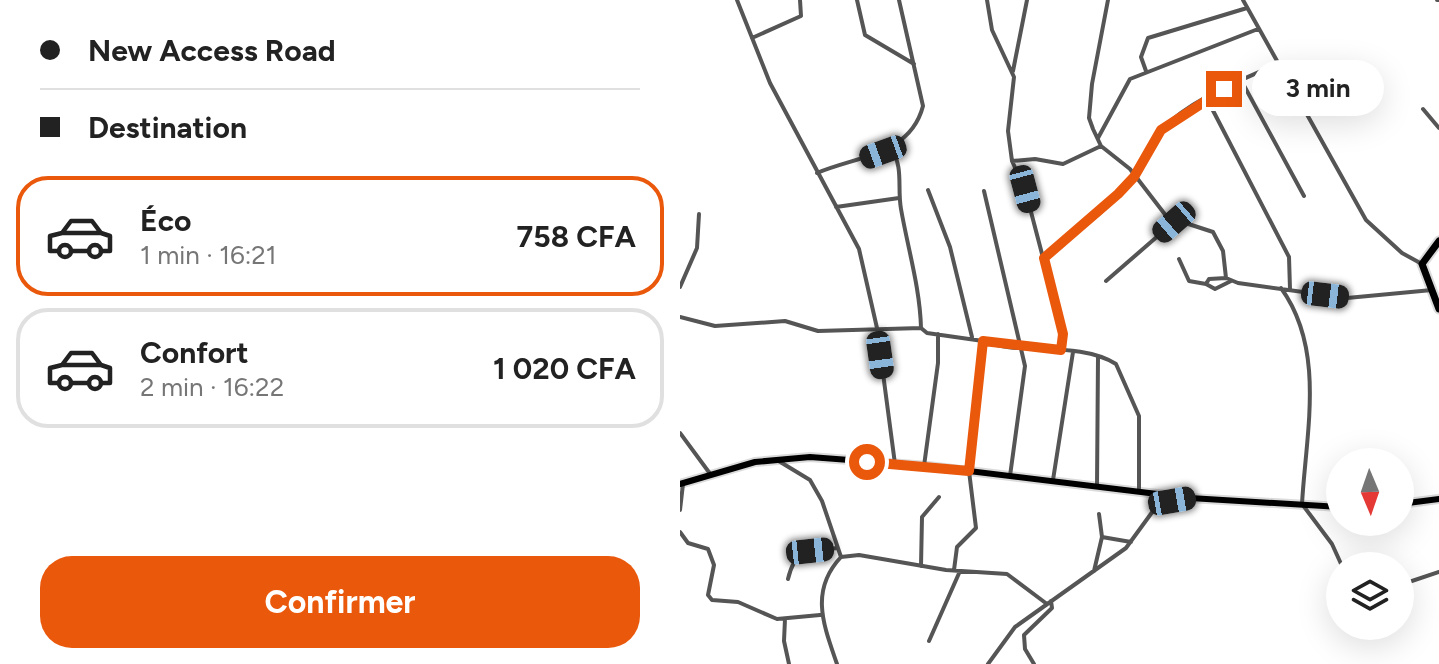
<!DOCTYPE html>
<html lang="fr">
<meta charset="utf-8">
<style>
body{margin:0;font-family:Figtree,sans-serif;background:#f6f6f6;color:#222;height:100vh;display:flex;flex-direction:column;font-size:30px;white-space:nowrap}
*{box-sizing:border-box;margin:0}
p{font-size:26px;color:#767676}
.icon{flex:none;width:44px;height:44px;fill:none;stroke:currentColor;stroke-width:2;stroke-linecap:round;stroke-linejoin:round}
.map{position:relative;flex:1;overflow:hidden}
.panel{display:flex;flex-direction:column;background:#fff;width:680px}
.panel>*{flex:none}
.hud{display:grid;align-content:center;height:176px;padding:0 40px;background:#fff}
.needle{width:52px;rotate:178deg}
.fabs{position:absolute;left:646px;top:448px;display:grid;gap:16px}
.fabs a{display:grid;place-items:center;width:88px;height:88px;border-radius:50%;background:#fff;box-shadow:0 8px 32px #0002;font-size:40px}
.end{position:absolute;width:36px;height:36px;margin:-18px;border:10px solid #ea580c;background:#fff;box-shadow:0 0 0 4px #fff}
.from{border-radius:50%}
.bubble{position:absolute;height:56px;border-radius:28px;background:#fff;box-shadow:0 8px 32px #0002;font-size:26px;font-weight:700;line-height:56px;text-align:center}
.car{position:absolute;width:24px;height:48px;margin:-24px -12px;border-radius:10px;box-shadow:0 0 6px 2px #0007;background:linear-gradient(#222 24%,#8ab4d8 0 40%,#222 0 76%,#8ab4d8 0 86%,#222 0)}
.hud b{display:flex;align-items:center;gap:28px;height:76px;font-size:30px}
.hud b+b{border-top:2px solid #e0e0e0}
.hud i{width:20px;height:20px;background:#222}
ul{padding:0;list-style:none}
li{display:flex;align-items:center;gap:24px;height:120px;margin:0 16px 12px;padding:0 24px;border:4px solid #e0e0e0;border-radius:32px}
li div{flex:1}
li b{display:block;font-size:30px}
li em{font-style:normal;font-weight:700}
li.current{border-color:#ea580c}
li>.icon{width:72px;height:72px;stroke-width:1.5}
.primary-button{display:flex;gap:16px;margin-top:auto;padding:16px 40px}
.primary-button a{flex:1;height:92px;border-radius:32px;background:#ea580c;color:#fff;font-size:32px;font-weight:700;line-height:92px;text-align:center}
main{display:flex;flex:1;min-height:0}
.map>svg:first-child{display:block}
.lines{fill:none;stroke-linecap:round;stroke-linejoin:round}
.major-casing{stroke:#dbdbdb;stroke-width:10}
.highway-casing{stroke:#dbdbdb;stroke-width:11}
.minor{stroke:#555;stroke-width:4}
.major{stroke:#000;stroke-width:6}
.highway{stroke:#000;stroke-width:7}
.route{stroke:#ea580c;stroke-width:10}
</style>
<main>
<section class="panel">
<div class="hud">
<b><i class="from"></i>New Access Road</b>
<b><i></i>Destination</b>
</div>
<ul>
<li class="current"><svg class="icon" aria-label="car" viewBox="0 0 24 24"><path d="M5 17H2v-5l4-1 3-4h7l3 4 3 1v5h-3M9 17h6M6 11h13"/><circle cx="7" cy="17" r="2"/><circle cx="17" cy="17" r="2"/></svg><div><b>Éco</b><p>1 min · 16:21</p></div><em>758 CFA</em></li>
<li><svg class="icon" aria-label="car" viewBox="0 0 24 24"><path d="M5 17H2v-5l4-1 3-4h7l3 4 3 1v5h-3M9 17h6M6 11h13"/><circle cx="7" cy="17" r="2"/><circle cx="17" cy="17" r="2"/></svg><div><b>Confort</b><p>2 min · 16:22</p></div><em>1 020 CFA</em></li>
</ul>
<div class="primary-button"><a>Confirmer</a></div>
</section>
<div class="map">
<svg width="759" height="664" viewBox="0 0 759 664">
<rect width="100%" height="100%" fill="#fff"/>
<g class="lines">
<g class="major-casing">
<path id="major" d="M0,484L75,462L130,457L248,466L510,498L660,507
M720,504L759,499"/>
</g>
<g class="highway-casing">
<path id="highway" d="M759,241L742,264L759,309"/>
</g>
<path class="minor" d="M57,0L90,83L179,249L197,328L215,464
M177,0L185,35L234,64
M307,0L312,30L334,77L328,131L332,161L345,189L383,334L381,350
M428,0L412,84L409,118L413,129L421,146L450,169L487,217L533,232L543,251L546,278
M563,0L686,220L722,253L742,264
M757,0H759
M72,38L121,16L120,0
M333,71L347,0
M466,71L461,57L468,38L567,8
M561,80L624,196
M527,99L609,257L610,289
M743,109L759,128
M418,138L450,79L578,29
M211,148C224,168 217,187 221,209C228,249 240,288 241,328L247,333L303,341
M332,161L355,159L383,164L421,146
M137,173C176,156 230,156 243,106L219,0
M248,190L270,247L292,337
M304,191L345,366L330,476
M156,207L219,198
M364,258C392,234 433,208 454,176C464,161 469,143 482,129C513,98 560,81 599,63
M499,259L509,281L526,284
M426,281L494,222
M551,281L535,289L526,284L529,279L546,278L558,283L667,298L752,290
M0,287L17,248L19,214
M601,288C646,350 626,432 622,504L652,544L662,566
M0,317L35,326L105,321L138,331L241,328
M0,433L31,475
M97,460L130,480L142,501L161,557
M244,466L258,363V334
M373,480L393,352
M417,486L418,357
M0,510L3,484
M419,514L422,537
M0,532L8,543L28,549L34,565L28,595L32,600L58,602L97,619L140,615
M241,566L242,517L259,497
M274,570L277,547L296,528L289,471L303,341C337,356 399,340 436,364L459,416V490
M414,571L422,537L451,542
M108,579C116,546 128,551 158,548
M720,585L759,572
M105,619L104,641L109,664
M249,641L280,571
M157,664C144,626 129,591 161,557L179,555L266,570L327,574L367,604
M308,664L335,627L446,548L473,511L504,499
M354,664L345,649L344,635L372,608L371,601"/>
<use href="#major" class="major"/>
<use href="#highway" class="highway"/>
</g>
<g class="lines">
<path class="route" d="M187,462L289,471L303,341L381,350L383,334L364,258L438,194L454,177L481,130L544,89"/>
</g>
</svg>
<div class="fabs">
<a><svg class="needle" viewBox="-14 -14 28 28"><path d="M0-13l5 13h-10z" fill="#e53935"/><path d="M0 13l5-13h-10z" fill="#767676"/></svg></a>
<a><svg class="icon" aria-label="layers" viewBox="0 0 24 24"><path d="M12 4l9 5-9 5-9-5zM3 14l9 5 9-5"/></svg></a>
</div>
<i class="end from" style="left:187px;top:462px"></i>
<i class="end" style="left:544px;top:89px"></i>
<div class="bubble" style="left:572px;top:60px;width:132px">3 min</div>
<i class="car" style="left:203px;top:152px;rotate:250deg"></i>
<i class="car" style="left:345px;top:189px;rotate:165deg"></i>
<i class="car" style="left:494px;top:222px;rotate:229deg"></i>
<i class="car" style="left:645px;top:295px;rotate:97deg"></i>
<i class="car" style="left:200px;top:355px;rotate:172deg"></i>
<i class="car" style="left:492px;top:501px;rotate:80deg"></i>
<i class="car" style="left:130px;top:551px;rotate:84deg"></i>
</div>
</main>
